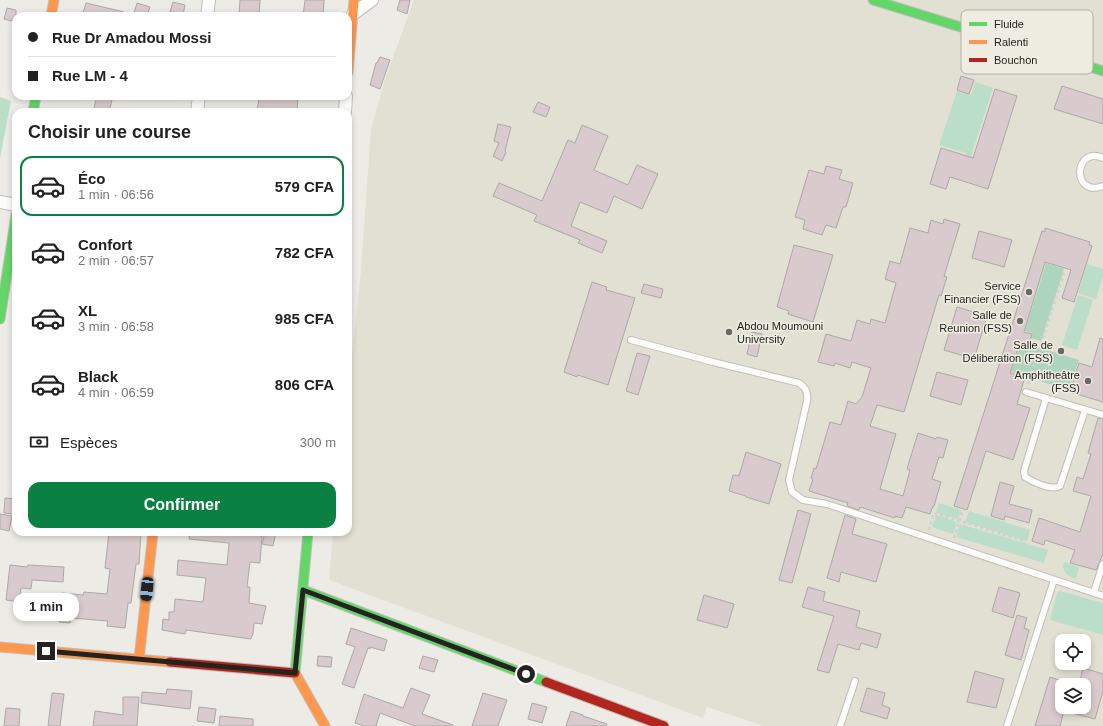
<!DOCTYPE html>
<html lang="fr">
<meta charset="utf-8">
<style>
body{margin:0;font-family:Helvetica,sans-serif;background:#f6f6f6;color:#202124;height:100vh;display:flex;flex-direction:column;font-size:15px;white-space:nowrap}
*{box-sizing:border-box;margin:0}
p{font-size:13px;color:#757577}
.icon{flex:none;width:22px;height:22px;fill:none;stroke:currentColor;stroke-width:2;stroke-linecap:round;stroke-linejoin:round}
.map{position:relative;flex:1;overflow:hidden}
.details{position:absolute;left:12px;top:108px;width:340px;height:428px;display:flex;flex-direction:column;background:#fff;border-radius:12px;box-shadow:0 2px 6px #0003}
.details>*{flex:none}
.hud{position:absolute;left:12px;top:12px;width:340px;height:88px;border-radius:12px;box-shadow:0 2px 6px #0003;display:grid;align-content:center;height:88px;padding:0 16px;background:#fff}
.fabs{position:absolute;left:1055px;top:634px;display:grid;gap:8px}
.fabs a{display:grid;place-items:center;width:36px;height:36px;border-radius:8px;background:#fff;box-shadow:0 2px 6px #0003;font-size:20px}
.end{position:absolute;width:18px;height:18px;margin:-9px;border:5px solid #24231f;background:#fff;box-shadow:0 0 0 2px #fff}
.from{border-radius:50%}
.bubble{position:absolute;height:28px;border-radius:12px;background:#fff;box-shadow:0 2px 6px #0003;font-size:13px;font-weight:800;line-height:28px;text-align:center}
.car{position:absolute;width:12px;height:24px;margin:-12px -6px;border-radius:5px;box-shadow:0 0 3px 1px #0007;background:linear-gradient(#222 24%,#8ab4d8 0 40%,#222 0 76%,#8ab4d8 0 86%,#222 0)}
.hud b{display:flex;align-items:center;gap:14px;height:38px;font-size:15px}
.hud b+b{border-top:1px solid #e0e0e0}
.hud i{width:10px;height:10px;background:#202124}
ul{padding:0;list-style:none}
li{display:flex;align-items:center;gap:12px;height:60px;margin:0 8px 6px;padding:0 8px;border:2px solid transparent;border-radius:12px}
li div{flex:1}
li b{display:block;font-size:15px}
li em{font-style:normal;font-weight:800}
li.active{border-color:#0b8043}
li>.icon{width:36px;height:36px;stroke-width:1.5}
h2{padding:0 16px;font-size:18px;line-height:48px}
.pay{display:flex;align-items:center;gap:10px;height:44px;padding:0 16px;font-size:15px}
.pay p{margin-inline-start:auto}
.primary-button{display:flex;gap:8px;margin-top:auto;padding:8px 16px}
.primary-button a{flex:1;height:46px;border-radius:12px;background:#0b8043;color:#fff;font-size:16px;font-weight:800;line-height:46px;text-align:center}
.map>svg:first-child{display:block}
.built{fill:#e2e0d3;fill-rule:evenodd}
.green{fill:#bbdec8}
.forest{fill:#add4bd}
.building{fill:#d8cacd;stroke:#aba8a6}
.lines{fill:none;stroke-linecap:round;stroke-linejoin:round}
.lane-casing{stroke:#bfbeba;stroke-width:8}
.street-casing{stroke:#bfbeba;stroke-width:14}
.fast-casing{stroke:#bfbeba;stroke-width:11}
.slow-casing{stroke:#bfbeba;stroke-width:11}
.jam-casing{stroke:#bfbeba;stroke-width:11}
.path{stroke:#d0d0ce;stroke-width:2.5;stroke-dasharray:3 3;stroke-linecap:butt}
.lane{stroke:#fcfcfb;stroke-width:6}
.street{stroke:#fcfcfb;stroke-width:12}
.fast{stroke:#63d668;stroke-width:9}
.slow{stroke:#ff974d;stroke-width:9}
.jam{stroke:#b3261e;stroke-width:9}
.route{stroke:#24231f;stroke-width:5}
.poi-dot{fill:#6a6964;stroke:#efede2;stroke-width:1.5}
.labels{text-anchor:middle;stroke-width:3;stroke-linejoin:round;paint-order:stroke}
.poi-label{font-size:11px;fill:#24231f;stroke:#efede2;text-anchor:end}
.key{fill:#efede2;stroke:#b2b0a8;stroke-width:1}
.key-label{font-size:11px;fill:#24231f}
</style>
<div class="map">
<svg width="1103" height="726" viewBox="0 0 1103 726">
<rect width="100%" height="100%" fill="#ecebe5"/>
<path class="built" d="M414,0H1103V726H764L707,707L703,718L329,580L333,532H348V393L361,270L371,129L385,79ZM1062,641H1084V663H1062ZM1062,685H1084V707H1062Z"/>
<path class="green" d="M975,82L993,88L965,175L961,170L966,153L939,145L957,91L971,95Z
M0,97L11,101L0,158Z
M1087,264L1103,269V277L1096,299L1078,293Z
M1078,295L1093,300L1077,350L1062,345Z
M939,503L961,510L958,519L936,513Z
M969,511L1030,530L1027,541L965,522Z
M936,515L957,522L953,534L932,527Z
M960,524L1048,550L1044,563L956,537Z
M1064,562L1079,567L1076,579C1067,576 1061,571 1064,562Z
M1060,591L1103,603V635L1050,620L1057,593Z"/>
<path class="forest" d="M1046,263L1064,269L1041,341L1031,338L1032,333L1025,331Z
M1021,342L1079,360L1069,390L1011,372Z"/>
<path class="building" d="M240,0H260L259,16H239Z
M305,0H324L323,16H303Z
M400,0H410L407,14L397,10Z
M173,2L185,5L183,15L170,12Z
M86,3L124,12L123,16H95L83,13Z
M137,3L150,7L147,16L134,13Z
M7,8L16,10V22L4,19Z
M380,57L390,60L380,89L370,85L376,63H377Z
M961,76L974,80L969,94L957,90Z
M1062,86L1103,99V124L1054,109Z
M995,89L1017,96L988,189L950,177L946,189L930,184L941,148L973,158Z
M97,96H113L109,112H93Z
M259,97L285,99V98L298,99L297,112H257Z
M538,102L550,107L546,117L533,112Z
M498,124L511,127L505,151L506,152L502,161L493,156L499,143L494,141Z
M582,125L608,136L594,170L628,185L637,165L658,174L642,209L614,196L607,213L580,202L571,226L607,241L602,253L578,243L580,240L534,221L537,215L493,196L499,183L542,201L568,140L575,143Z
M826,166L842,170L839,179L853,183L846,207H843L836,228L826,225L822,235L803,229L805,220L795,217L809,170L824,174Z
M944,219L960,224L944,276L947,277L941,296L939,295L904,412L877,405L870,426L896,434L880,489L903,496L910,470L907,469L918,433L936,439L937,437L948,440L943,458L939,457L932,479L941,482L934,506H933L930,514L906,507L902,518L895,516V518L860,507L859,510L847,506L848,503L809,491L813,479L811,478L814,468L816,469L830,422L841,425L848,401L856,404L862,397L871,368L852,362L850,368L835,363L834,366L818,362L826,334L851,341L857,320L870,324L871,319L885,323L896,283L885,279L890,261L900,264L910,228L928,233L931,220L943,224Z
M1045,228L1090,242L1089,245L1092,246L1074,302L1062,298L1071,270L1045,262L1024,332L1032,334L1029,345L1020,342L1010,373L1025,377L1017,404L1030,408L1013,460L986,451L967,510L954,506L1042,231L1045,232Z
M979,231L1012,240L1004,267L972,258Z
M794,245L833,255L813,322L788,314L789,311L777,307Z
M592,282L607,287L606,290L635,298L608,385L578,375L577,377L564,372Z
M644,284L663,289L661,298L641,293Z
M957,307L987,316L974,359L944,350Z
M752,332L762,334L757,357L747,354Z
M1100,338L1103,339V402L1070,392L1079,363L1092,367Z
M637,353L650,356L638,395L626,391Z
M937,372L968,380L961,405L930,396Z
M1098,418L1103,419V554L1096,570L1070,563L1075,550L1045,540L1044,545L1032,541L1039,518L1080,532L1091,496L1073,491L1077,477L1083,479L1091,454L1088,453Z
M746,452L781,464L769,504L746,497V496L729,491L733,475L739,476Z
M1000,482L1014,486L1009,504L1032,510L1029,523L1005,516L1004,520L991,516Z
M5,498L16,499V514L4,513Z
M798,510L811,514L792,583L779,580Z
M0,514L12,516L9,531L0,529Z
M845,515L856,519L852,534L887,544L876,582L841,572L839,582L827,578Z
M109,532L141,533L139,564H136L132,595L131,603H128L125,628L107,626L108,621L71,618L70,623L59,622L62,593L83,595L84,592L107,594L110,569L105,568Z
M190,532H244L262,536L260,563L250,562L247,587H250L249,603L266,606L262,624L254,623L253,634L251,639L186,630L185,634L162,630L163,619L169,620V612H174L175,599L203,602L206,578L177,575L178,560L227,565L229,543L189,539Z
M265,532H276L273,546L262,544Z
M10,565L27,567L28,565L64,567L63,582L32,580L31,589L21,588L19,602L6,600Z
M808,587L825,592L823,601L860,611L856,627L881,634L877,648L861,643L859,650L838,644L829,673L817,670L834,616L802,607Z
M999,587L1020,593L1013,618L992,611Z
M704,595L734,604L727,628L697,620Z
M1017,615L1027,618L1024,628L1029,630L1021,660L1005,655Z
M351,628L387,640L384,651L370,647V649L368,648L354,688L342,684L355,647L346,644Z
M318,656L332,657L331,667L317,666Z
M423,656L438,660L434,672L419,668Z
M1083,668L1103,674V691L1095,719L1064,711L1060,726H1035L1050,677L1062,681V707H1084V685H1079Z
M975,671L1004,679L996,708L967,702Z
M411,688L430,695L422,714L453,725V726H415L380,713L376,726H364L355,723L364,694L403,708Z
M867,688L885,693L882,705L890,708L887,719L860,711Z
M167,689L192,691L190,709L141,703L142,692L166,694Z
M52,693L64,694L60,726H48Z
M483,693L507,700L498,726H472Z
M123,697H139L137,726H93L95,711L123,715Z
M532,703L547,707L542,723L528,719Z
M199,707L216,709L214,723L197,721Z
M6,708L20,709L19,726H4Z
M571,711L583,715V716L607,724L606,726H566Z
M220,716L253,719V726H219Z"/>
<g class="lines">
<g class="lane-casing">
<path id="lane" d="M1103,158C1074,145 1071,198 1103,186
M631,340L713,362L799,383C806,388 808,392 807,401L789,480L792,492L803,500L827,504L1103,596
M1026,392L1103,415
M1046,398L1024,471L1025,477C1033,482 1051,491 1060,486L1085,410
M1094,592L1103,564
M840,726L855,681
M1007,726L1054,580"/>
</g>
<g class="street-casing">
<path id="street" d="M353,14L372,0
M207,16L209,0
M197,112L199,96
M345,112L346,96
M0,202L16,205"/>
</g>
<g class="fast-casing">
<path id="fast" d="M873,0L1103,71
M33,112L36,96
M0,319L16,215
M303,590L546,682
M295,673L308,532"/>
</g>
<g class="slow-casing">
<path id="slow" d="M51,16L54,0
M348,72L354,0
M0,647L170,662
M139,659L153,532
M295,673L325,726"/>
</g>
<g class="jam-casing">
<path id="jam" d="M170,662L295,673
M546,682L664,726"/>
</g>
<path class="path" d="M1028,384L1065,270
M929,530L934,513L1024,541
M954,538L962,512"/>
<use href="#lane" class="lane"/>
<use href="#street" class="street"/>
<use href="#fast" class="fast"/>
<use href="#slow" class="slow"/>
<use href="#jam" class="jam"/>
</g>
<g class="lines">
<path class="route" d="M46,651L295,673L303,590L526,674"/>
</g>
<g class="poi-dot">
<circle cx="1029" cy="292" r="4"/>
<circle cx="1020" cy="321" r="4"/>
<circle cx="729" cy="332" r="4"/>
<circle cx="1061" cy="351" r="4"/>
<circle cx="1088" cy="381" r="4"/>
</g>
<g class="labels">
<g class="poi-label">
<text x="1021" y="290">Service<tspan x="1021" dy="13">Financier (FSS)</tspan></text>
<text x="1012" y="319">Salle de<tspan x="1012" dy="13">Reunion (FSS)</tspan></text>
<text x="737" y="330" text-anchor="start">Abdou Moumouni<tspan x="737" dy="13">University</tspan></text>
<text x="1053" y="349">Salle de<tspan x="1053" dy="13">Déliberation (FSS)</tspan></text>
<text x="1080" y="379">Amphitheâtre<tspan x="1080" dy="13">(FSS)</tspan></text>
</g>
</g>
<rect x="961" y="10" width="132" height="64" rx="6" class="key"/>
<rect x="969" y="22" width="18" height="4" fill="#63d668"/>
<rect x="969" y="40" width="18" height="4" fill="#ff974d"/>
<rect x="969" y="58" width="18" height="4" fill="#b3261e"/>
<g class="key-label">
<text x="994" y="28">Fluide</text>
<text x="994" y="46">Ralenti</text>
<text x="994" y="64">Bouchon</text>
</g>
</svg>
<div class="fabs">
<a><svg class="icon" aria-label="locate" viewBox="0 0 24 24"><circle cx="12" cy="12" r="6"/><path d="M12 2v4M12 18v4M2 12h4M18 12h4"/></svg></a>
<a><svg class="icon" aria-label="layers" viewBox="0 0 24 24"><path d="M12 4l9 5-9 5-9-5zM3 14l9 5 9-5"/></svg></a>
</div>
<i class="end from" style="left:526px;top:674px"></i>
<i class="end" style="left:46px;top:651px"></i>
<div class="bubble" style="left:13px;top:593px;width:66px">1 min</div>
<i class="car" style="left:147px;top:589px;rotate:186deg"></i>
<div class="hud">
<b><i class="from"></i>Rue Dr Amadou Mossi</b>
<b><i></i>Rue LM - 4</b>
</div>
<section class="details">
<h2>Choisir une course</h2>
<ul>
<li class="active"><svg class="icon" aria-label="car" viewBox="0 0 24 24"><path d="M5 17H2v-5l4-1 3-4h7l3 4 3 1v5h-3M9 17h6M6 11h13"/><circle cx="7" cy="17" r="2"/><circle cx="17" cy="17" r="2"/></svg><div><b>Éco</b><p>1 min · 06:56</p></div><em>579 CFA</em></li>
<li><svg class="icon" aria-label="car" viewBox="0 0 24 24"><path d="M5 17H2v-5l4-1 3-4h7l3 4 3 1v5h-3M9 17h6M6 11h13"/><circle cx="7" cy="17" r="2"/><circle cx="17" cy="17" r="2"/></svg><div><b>Confort</b><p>2 min · 06:57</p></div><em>782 CFA</em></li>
<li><svg class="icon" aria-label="car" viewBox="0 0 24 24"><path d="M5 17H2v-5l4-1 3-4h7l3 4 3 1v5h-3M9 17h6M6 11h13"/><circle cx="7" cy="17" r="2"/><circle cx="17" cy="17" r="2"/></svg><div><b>XL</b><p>3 min · 06:58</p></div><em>985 CFA</em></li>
<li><svg class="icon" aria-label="car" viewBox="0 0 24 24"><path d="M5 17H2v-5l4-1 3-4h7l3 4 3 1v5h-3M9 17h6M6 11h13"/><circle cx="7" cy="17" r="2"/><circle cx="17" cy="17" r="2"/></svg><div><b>Black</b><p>4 min · 06:59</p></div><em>806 CFA</em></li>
</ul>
<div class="pay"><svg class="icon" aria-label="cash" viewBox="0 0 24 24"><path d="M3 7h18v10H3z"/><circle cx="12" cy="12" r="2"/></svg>Espèces<p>300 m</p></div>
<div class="primary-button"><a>Confirmer</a></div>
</section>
</div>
